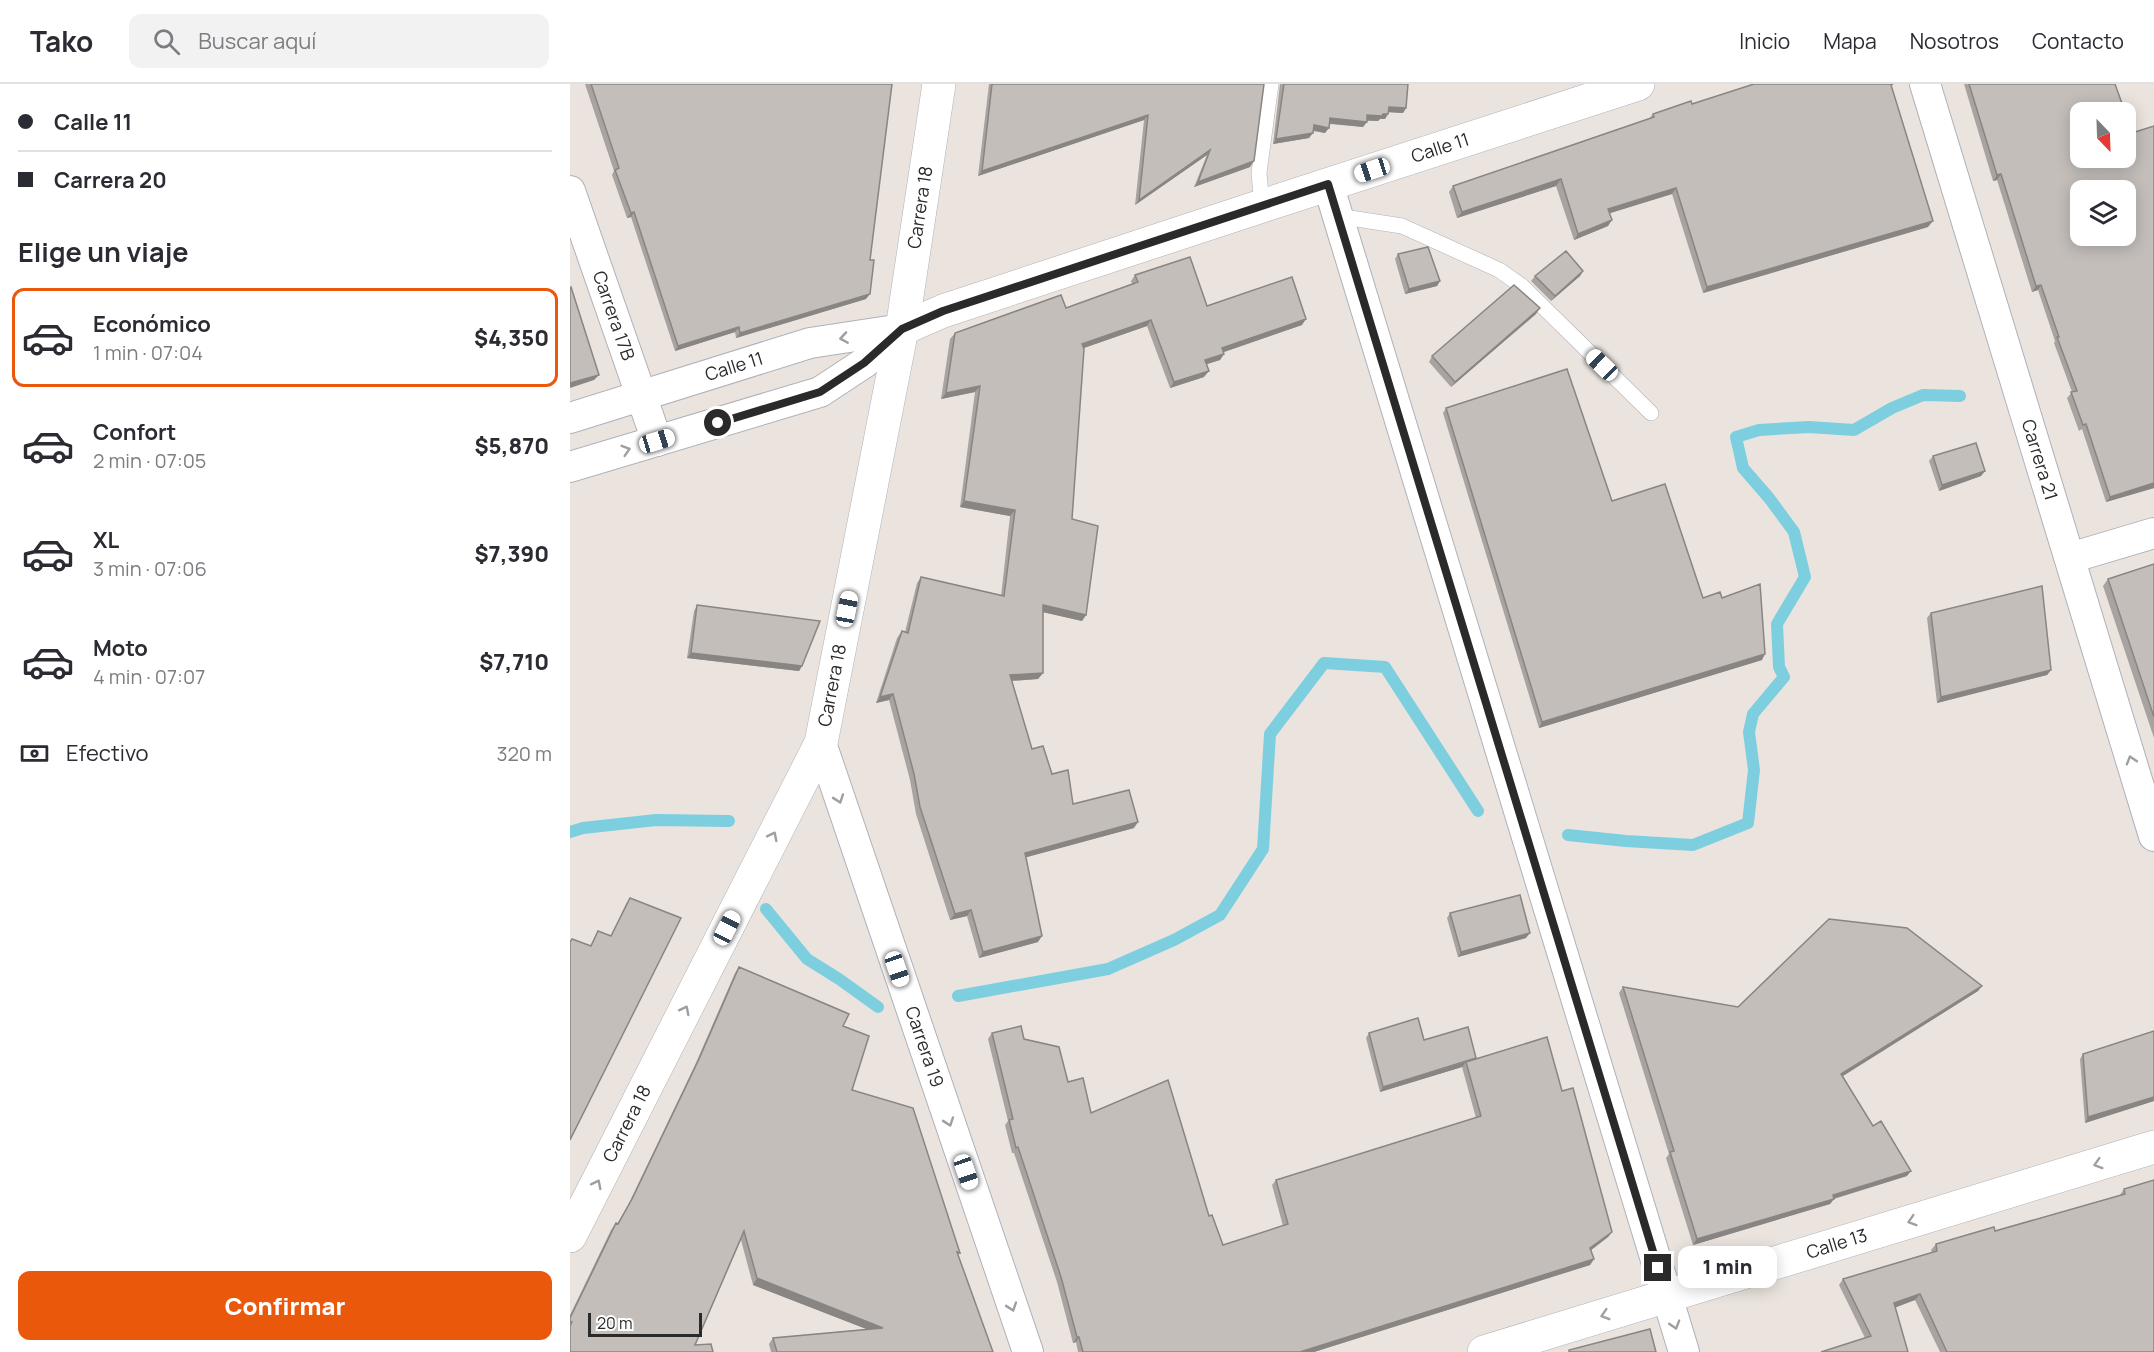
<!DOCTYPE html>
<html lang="es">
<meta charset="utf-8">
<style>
body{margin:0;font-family:Manrope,sans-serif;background:#f2f2f3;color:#2b2b33;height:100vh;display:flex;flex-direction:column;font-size:22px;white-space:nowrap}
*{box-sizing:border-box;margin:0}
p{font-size:20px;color:#7c7c81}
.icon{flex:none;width:33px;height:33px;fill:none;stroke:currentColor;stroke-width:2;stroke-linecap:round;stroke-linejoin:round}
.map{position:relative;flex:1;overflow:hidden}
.sheet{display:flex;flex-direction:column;background:#fff;width:570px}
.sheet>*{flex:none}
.hud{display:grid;align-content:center;height:132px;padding:0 18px;background:#fff}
.needle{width:39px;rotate:157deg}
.fabs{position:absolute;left:1500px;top:18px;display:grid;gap:12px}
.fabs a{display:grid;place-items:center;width:66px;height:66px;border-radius:12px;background:#fff;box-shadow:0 3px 15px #0003;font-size:30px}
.scale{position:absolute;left:18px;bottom:15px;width:114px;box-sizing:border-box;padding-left:6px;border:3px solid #2a2a2a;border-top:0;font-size:16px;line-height:21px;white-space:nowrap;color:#2a2a2a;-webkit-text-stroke:4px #fff;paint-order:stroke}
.end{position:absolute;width:27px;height:27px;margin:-14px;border:8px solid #2a2a2a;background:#fff;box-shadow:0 0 0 3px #fff}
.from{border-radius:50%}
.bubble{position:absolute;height:42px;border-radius:12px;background:#fff;box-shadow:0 3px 15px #0003;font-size:20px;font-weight:800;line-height:42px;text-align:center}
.car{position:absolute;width:18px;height:36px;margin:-18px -9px;border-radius:8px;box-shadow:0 0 4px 2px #0007;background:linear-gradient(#fff 24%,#345 0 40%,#fff 0 76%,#345 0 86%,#fff 0)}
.hud b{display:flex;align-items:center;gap:21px;height:57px;font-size:22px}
.hud b+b{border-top:2px solid #e1e1e2}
.hud i{width:15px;height:15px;background:#2b2b33}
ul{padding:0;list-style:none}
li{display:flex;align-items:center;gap:18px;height:99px;margin:0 12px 9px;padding:0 6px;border:3px solid transparent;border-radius:12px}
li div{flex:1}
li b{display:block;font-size:22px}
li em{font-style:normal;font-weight:800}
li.selected{border-color:#ea580c}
li>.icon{width:54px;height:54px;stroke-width:1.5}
h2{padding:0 18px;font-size:27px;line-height:72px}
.pay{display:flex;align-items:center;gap:15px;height:66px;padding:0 18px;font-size:22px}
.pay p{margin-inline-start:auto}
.button{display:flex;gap:12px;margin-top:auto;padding:12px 18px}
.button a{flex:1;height:69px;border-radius:12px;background:#ea580c;color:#fff;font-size:24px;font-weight:800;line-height:69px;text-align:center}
header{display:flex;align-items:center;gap:36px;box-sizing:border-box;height:84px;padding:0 30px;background:#fff;border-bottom:2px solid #e1e1e2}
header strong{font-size:28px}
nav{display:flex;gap:33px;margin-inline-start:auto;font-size:21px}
.search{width:420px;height:54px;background:#f2f2f3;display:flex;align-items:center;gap:15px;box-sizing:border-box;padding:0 21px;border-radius:12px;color:#7c7c81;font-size:22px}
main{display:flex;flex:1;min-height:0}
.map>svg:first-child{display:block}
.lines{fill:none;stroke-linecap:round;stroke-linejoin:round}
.stream{stroke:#7dcfe0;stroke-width:12}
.service-casing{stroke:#afb1b9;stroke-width:16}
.minor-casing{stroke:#afb1b9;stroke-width:32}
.tertiary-casing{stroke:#afb1b9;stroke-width:34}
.service{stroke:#fff;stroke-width:15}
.minor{stroke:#fff;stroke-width:30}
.tertiary{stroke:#fff;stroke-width:33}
.wall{fill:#a8a3a0}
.shaded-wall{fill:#888582}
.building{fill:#c3beba;stroke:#888582;stroke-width:1.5;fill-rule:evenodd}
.oneway{stroke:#9f9f9f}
.route{stroke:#2a2a2a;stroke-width:8}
.labels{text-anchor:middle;stroke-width:5;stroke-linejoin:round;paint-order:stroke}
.street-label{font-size:18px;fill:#2a2a2a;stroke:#fff}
</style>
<header>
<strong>Tako</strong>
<div class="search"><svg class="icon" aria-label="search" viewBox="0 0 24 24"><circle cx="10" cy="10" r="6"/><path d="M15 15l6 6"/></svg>Buscar aquí</div>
<nav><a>Inicio</a><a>Mapa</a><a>Nosotros</a><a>Contacto</a></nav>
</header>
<main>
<section class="sheet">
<div class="hud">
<b><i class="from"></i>Calle 11</b>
<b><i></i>Carrera 20</b>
</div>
<h2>Elige un viaje</h2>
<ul>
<li class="selected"><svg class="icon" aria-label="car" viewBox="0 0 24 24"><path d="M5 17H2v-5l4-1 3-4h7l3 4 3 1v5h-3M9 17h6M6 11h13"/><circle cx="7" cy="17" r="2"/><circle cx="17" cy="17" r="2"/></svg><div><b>Económico</b><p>1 min · 07:04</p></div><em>$4,350</em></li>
<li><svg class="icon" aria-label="car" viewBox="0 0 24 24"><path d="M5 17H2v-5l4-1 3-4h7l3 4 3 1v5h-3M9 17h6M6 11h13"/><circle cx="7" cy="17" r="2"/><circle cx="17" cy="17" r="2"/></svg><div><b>Confort</b><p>2 min · 07:05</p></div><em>$5,870</em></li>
<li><svg class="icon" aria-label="car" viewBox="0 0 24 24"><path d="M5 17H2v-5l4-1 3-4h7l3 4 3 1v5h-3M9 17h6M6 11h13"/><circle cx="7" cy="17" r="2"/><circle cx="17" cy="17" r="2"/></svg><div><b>XL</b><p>3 min · 07:06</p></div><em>$7,390</em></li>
<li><svg class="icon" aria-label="car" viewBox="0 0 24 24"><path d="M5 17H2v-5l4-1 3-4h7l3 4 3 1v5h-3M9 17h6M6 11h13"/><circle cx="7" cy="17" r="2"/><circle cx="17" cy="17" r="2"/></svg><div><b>Moto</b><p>4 min · 07:07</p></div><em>$7,710</em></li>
</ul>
<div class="pay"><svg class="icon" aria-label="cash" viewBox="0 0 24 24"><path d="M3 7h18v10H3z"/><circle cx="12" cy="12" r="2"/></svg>Efectivo<p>320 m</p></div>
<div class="button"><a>Confirmar</a></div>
</section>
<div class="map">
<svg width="1584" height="1268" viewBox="0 0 1584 1268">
<rect width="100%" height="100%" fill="#ebe4de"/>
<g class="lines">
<path class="stream" d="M0,748L13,744L86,736L159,737
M998,751L1056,757L1123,761L1178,739L1184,686L1179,648L1183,630L1214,593L1209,583L1207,540L1235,493L1224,448L1199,414L1173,384L1166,353L1189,346L1239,343L1284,346L1322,324L1353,311L1390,312
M196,825L237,875L269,895L308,923
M388,912L538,885L604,856L650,831L693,765L700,650L754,579L815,583L908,727"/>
<g class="service-casing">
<path id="service" d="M692,122L689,89L701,0
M767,132L832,142L929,186L952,202L1081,329"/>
</g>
<g class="minor-casing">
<g id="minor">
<path id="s1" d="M1355,0L1584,752"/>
<path d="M758,100L1114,1268"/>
<path id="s2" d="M0,107L87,357"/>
<path id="s3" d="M0,334L240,259L332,245"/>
<path d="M0,383L250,308L294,279L332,245"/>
<path d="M1500,474L1584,449"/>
<path id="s4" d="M251,659L458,1268"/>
</g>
</g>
<g class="tertiary-casing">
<g id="tertiary">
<path id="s5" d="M332,245L373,227L692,122L1068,0"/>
<path id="s6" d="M0,1152L251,659L332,245L369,0"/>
<path id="s7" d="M914,1268L1584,1063"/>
</g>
</g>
<use href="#service" class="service"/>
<use href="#minor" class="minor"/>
<use href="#tertiary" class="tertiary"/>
</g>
<path class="wall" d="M15,0H148L300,176L296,215L166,254L165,248L105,267L61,133L57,134L42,91L44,87Z
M419,0H694L680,83L624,103L637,71L565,121L574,36L408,92Z
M710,0H838L836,24L833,29L818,28V30L815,35H810L808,37H797L793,43L759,40L755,49L743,47L739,54L703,60Z
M1394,0H1545L1584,404L1536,418L1512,345L1509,347L1497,314L1502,308L1484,259L1485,257L1468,206L1462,208L1427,96L1423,97Z
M1322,3L1358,143L1133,209L1102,110L1040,129L1038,142L1004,156L986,102L887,134L879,108L883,102L1079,35L1083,30L1122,20Z
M828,170L870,197L867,202L835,210L825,175Z
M1013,187L1010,192L981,217L961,197L965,192Z
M565,191L637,222L732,241L654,268V270L650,276L636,280L634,293L600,304L577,242L514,264L502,435L516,531L512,537L473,528V589L468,595L442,597L462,665L482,690L503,720L564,744L456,773L468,858L409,874L397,832L380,836L346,730L340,696L319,616L306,619L327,554L332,547L335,548L347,499L351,493L431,512L440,432L390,423L405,308L371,315L380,255L385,249L496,224L562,200L561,197Z
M966,230L881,303L859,278L862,272Z
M876,324L1042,417L1133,514H1152L1192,576L969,644L873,329Z
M1363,372L1415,387L1411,392L1369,407L1359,377Z
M1584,480V654L1533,502L1538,495Z
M127,521L232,582L229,587L117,574L124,527Z
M1361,529L1481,586L1477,591L1367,619L1357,534Z
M60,814L0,1056L20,862L28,847L41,852L56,820Z
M880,829L956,854L888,873L877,834Z
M169,883L273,942L282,1006L390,1169L388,1171L423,1268H201L199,1260L203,1254L297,1245L183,1201L171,1156L125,1261L143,1268H0V1231L41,1146L46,1139L47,1140L58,1121L125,981L165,889Z
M1412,902L1408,907L1273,992L1303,1042L1337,1092L1264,1115L1260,1120L1123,1161L1096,1074L1099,1070L1049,909L1053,903L1168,923Z
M1584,947V1017L1515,1039L1510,975L1513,970Z
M422,949L454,955L498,998L521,1029L639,1132L653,1161L713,1142L702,1101L706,1096L906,1034L892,983L810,1008L796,954L799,949L854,956L906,974L992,1007L1042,1148L1038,1153L1021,1166L1024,1175L1020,1181L744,1268H508L506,1258L503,1259L487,1198L444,1069H442L435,1041L438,1037L418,955Z
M1554,1105L1584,1268H1370L1345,1216L1325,1223L1338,1268L1295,1254L1269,1201L1273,1195L1362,1168L1361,1166L1366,1160L1425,1147L1550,1111Z"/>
<path class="shaded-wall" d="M819,23L836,24L833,29L815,28Z
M813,30H818L815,35H810L808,37L794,36L797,31Z
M578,31L574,36L408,92L412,87Z
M760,34L797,38L793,43L756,39Z
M744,41L759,44L755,49L741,46Z
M743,49L739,54L703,60L706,55Z
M640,66L637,71L565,121L569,116Z
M684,77L680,83L624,103L628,98Z
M1431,90L1427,96L1423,97L1427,91Z
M991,95L986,102L887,134L892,128Z
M1106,104L1102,110L1034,131L1038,125Z
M64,128L61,133L57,134L61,129Z
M1042,136L1038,142L1004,156L1008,150Z
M1363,137L1358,143L1133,209L1137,203Z
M1013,187L1010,192L981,217L985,212Z
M870,197L867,202L835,210L839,205Z
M1471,201L1468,206L1462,208L1466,202Z
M300,210L296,215L166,254L170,249Z
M970,224L966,230L881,303L885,298Z
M736,235L732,241L648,270L652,264Z
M581,236L577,242L508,266L512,260Z
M169,243L165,248L105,267L108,262Z
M654,270L650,276L631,282L635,276Z
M639,287L634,293L600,304L604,298Z
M29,291L24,296L0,304V299Z
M410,302L405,308L371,315L376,309Z
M1415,387L1411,392L1369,407L1372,401Z
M1584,399V404L1536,418L1540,413Z
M394,417L445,426L440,432L390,423Z
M473,521L516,531L512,537L468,527Z
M121,569L232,582L229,587L117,574Z
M1195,570L1192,576L969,644L972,638Z
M1481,586L1477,591L1367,619L1371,613Z
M473,589L468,595L436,597L440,591Z
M323,610L319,616L306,619L310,613Z
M568,738L564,744L450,775L455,769Z
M401,826L397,832L380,836L385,830Z
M960,849L956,854L888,873L891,868Z
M472,852L468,858L409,874L413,868Z
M1412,902L1408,907L1268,995L1271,990Z
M896,978L892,983L810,1008L813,1003Z
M1584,1013V1017L1515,1039L1518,1033Z
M1341,1087L1337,1092L1259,1116L1263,1111Z
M1264,1115L1260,1120L1123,1161L1127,1155Z
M1042,1148L1038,1153L1016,1170L1020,1164Z
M1024,1175L1020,1181L744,1268H730Z
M187,1194L313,1244L309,1250L183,1201Z
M1350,1210L1345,1216L1319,1226L1324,1219Z
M507,1253H509L506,1258L503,1259Z"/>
<path class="building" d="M21,0H322L300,176H304L300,210L170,249L169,243L108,262L64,128L61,129L45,86L49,84Z
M422,0H694L684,77L628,98L640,66L569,116L578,31L412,87Z
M714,0H838L836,24L819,23L818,30H813L812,32L797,31V38L760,34L759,44L744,41L743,49L706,55Z
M1184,0H1323L1321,1L1363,137L1137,203L1106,104L1038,125L1042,136L1008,150L991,95L892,128L883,102L1084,33L1083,30L1121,17L1122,20Z
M1399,0H1545L1555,28H1510V74H1556V30L1562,49L1584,42V399L1540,413L1516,340L1513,341L1501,308L1507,307L1487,253H1489L1471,201L1466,202L1431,90L1427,91ZM1510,106H1556V152H1510Z
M858,163L870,197L839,205L828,170Z
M996,167L1013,187L985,212L965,192Z
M620,173L637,222L722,193L736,235L652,264L654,270L635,276L639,287L604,298L581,236L512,260L514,265L502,435L528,442L516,531L473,521V589L440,591L462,665L473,662L482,690L498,686L503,720L559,706L568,738L455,769L472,852L413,868L401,826L385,830L350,723L344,690L323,610L310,613L332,547L338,549L351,493L434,512L445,426L394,417L410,302L376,309L385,249L491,211L496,224L568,198L565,191Z
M944,201L970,224L885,298L862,272Z
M1,203L29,291L0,299V204Z
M997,285L1042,417L1095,400L1133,514L1150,508L1152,514L1190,500L1195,570L972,638L876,324Z
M1406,359L1415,387L1372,401L1363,372Z
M1584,480V633L1538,495Z
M1472,502L1481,586L1371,613L1361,529Z
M127,521L250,537L232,582L121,569Z
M950,811L960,849L891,868L880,829Z
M60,814L111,834L0,1056V858L2,855L21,862L28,847L41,852Z
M1259,835L1337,844L1412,902L1271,990L1303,1042L1311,1037L1341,1087L1263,1111L1264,1115L1127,1155L1100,1068L1104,1067L1053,903L1168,923Z
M169,883L279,930L273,942L299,952L282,1006L343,1024L390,1169L387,1168L423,1268H207L203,1254L313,1244L187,1194L174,1147L125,1261L141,1260L143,1268H0V1242L2,1238L0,1237V1234L46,1139L48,1140L62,1115L129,975Z
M848,934L854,956L898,943L906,974L813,1003L799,949Z
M451,942L454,955L489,963L498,998L513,994L521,1029L598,996L639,1132L642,1131L653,1161L718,1140L706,1096L911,1032L896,978L977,953L992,1007L1003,1004L1042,1148L1020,1164L1024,1175L730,1268H513L509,1253H507L491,1193L448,1063L446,1064L439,1036L443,1035L422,949Z
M1584,947V1013L1518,1033L1513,970Z
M1584,1096V1268H1377L1350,1210L1324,1219L1338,1268H1251L1301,1252L1273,1195L1367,1167L1366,1160L1424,1143L1425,1147L1555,1110L1554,1105Z
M1080,1245L1086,1268H999V1266Z"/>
<defs><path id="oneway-chevron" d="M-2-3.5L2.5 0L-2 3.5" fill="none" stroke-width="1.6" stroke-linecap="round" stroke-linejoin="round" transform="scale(1.5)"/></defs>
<g class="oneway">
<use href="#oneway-chevron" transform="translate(274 254) rotate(171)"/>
<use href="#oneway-chevron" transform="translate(56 366) rotate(-17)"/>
<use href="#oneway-chevron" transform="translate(1561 676) rotate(-107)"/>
<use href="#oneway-chevron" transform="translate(269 715) rotate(71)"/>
<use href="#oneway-chevron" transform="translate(203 752) rotate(-63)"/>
<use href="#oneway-chevron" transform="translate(115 926) rotate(-63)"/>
<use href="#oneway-chevron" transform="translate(379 1038) rotate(71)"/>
<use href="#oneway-chevron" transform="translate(1528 1080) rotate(163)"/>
<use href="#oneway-chevron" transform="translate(27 1100) rotate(-63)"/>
<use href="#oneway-chevron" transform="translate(1342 1137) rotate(163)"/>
<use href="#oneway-chevron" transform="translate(442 1223) rotate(71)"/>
<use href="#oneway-chevron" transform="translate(1035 1231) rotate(163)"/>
<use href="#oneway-chevron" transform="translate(1105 1241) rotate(73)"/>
</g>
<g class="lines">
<path class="route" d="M148,339L250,308L294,279L332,245L373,227L758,100L1088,1184"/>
</g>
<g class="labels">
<g class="street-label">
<text dy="6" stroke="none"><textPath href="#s5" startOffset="568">Calle 11</textPath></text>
<text dy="6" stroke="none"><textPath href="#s6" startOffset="1098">Carrera 18</textPath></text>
<text dy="6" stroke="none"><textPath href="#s2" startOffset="132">Carrera 17B</textPath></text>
<text dy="6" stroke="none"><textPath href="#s3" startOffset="172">Calle 11</textPath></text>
<text dy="6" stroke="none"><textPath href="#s1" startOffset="393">Carrera 21</textPath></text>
<text dy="6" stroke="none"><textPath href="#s6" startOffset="612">Carrera 18</textPath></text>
<text dy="6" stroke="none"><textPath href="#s4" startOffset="321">Carrera 19</textPath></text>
<text dy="6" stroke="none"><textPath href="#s6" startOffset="126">Carrera 18</textPath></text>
<text dy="6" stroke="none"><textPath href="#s7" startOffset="369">Calle 13</textPath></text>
</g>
</g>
</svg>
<div class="fabs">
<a><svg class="needle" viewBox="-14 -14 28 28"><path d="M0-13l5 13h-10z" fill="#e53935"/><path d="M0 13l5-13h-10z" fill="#7c7c81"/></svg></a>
<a><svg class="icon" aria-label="layers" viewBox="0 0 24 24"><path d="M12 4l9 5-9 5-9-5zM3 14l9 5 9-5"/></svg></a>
</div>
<div class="scale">20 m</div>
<i class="end from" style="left:148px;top:339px"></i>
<i class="end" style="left:1088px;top:1184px"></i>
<div class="bubble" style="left:1108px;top:1162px;width:99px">1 min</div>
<i class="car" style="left:802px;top:86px;rotate:252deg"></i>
<i class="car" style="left:1032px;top:281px;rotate:314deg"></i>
<i class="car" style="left:87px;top:357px;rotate:73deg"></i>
<i class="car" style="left:277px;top:525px;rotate:11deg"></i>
<i class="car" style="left:157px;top:844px;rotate:27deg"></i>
<i class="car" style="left:327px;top:885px;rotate:161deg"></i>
<i class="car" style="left:396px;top:1088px;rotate:161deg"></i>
</div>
</main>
